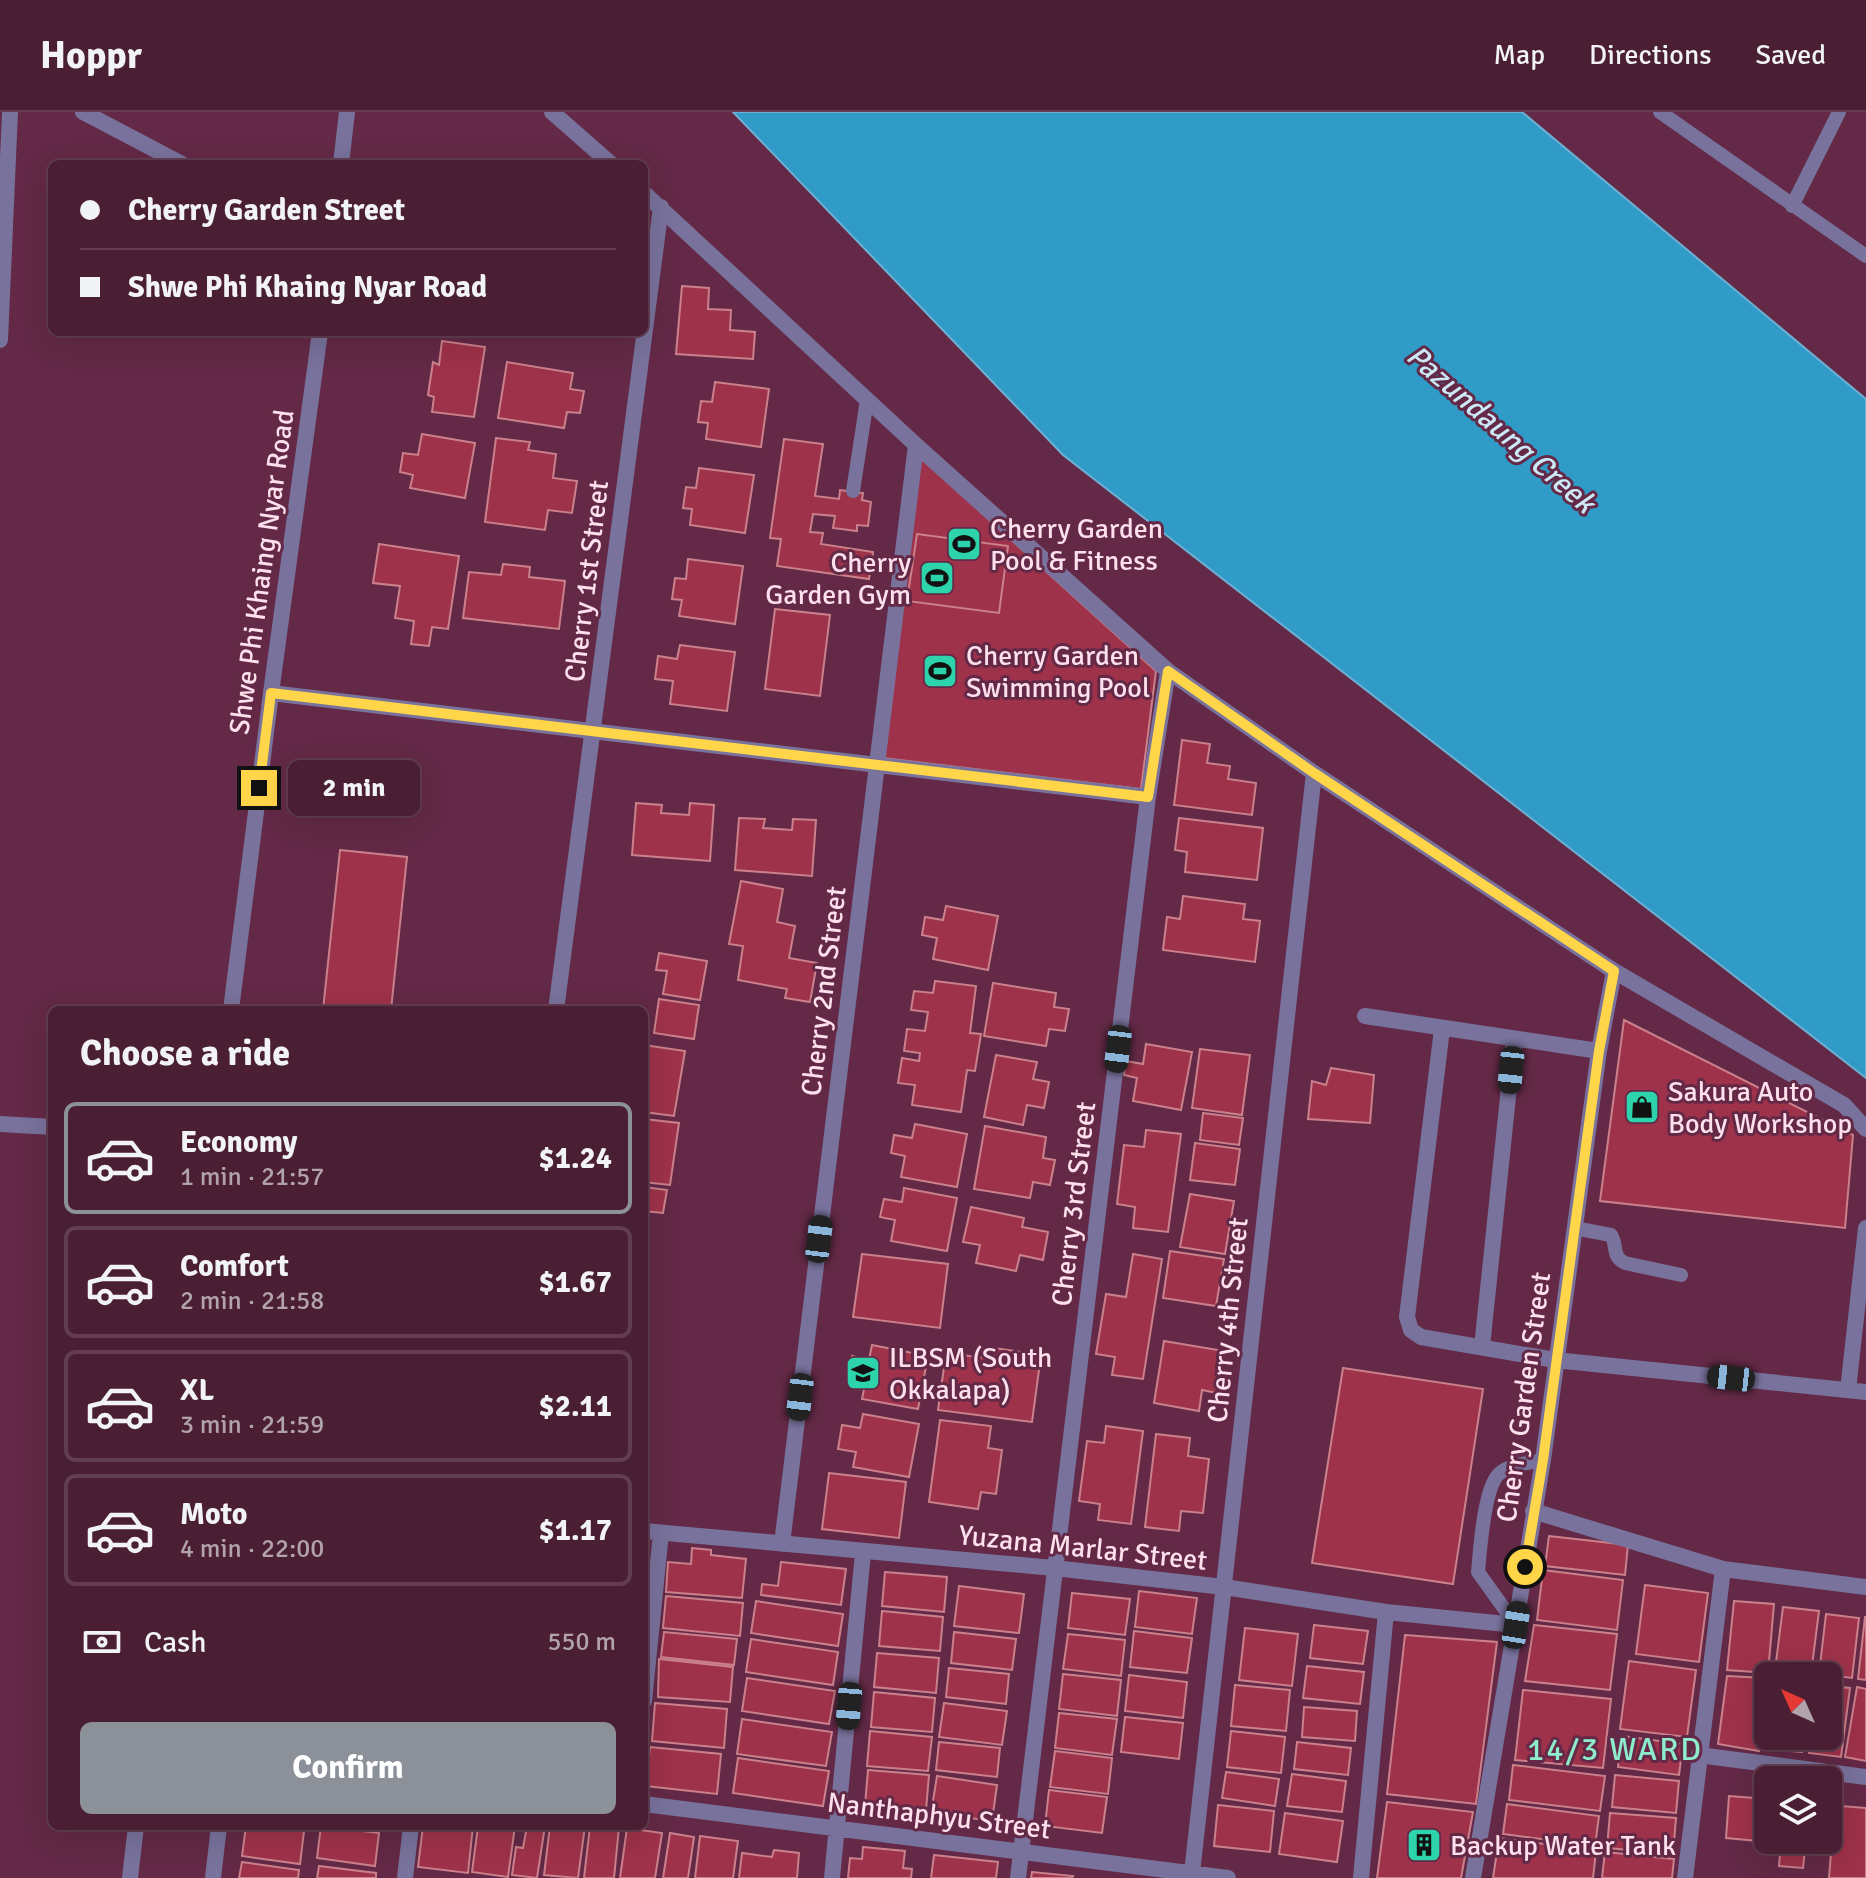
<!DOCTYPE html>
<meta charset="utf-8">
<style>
body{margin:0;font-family:Signika,sans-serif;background:#51273c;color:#f1f3f6;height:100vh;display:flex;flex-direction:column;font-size:30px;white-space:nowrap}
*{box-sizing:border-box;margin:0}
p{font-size:26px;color:#b2a2ac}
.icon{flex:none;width:44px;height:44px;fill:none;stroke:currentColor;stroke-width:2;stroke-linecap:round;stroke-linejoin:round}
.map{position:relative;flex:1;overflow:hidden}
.panel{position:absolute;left:48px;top:894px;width:600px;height:824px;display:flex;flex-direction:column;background:#4a1f34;border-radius:12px;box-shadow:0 8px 32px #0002,0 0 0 2px #613d4f}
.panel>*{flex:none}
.top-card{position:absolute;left:48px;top:48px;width:600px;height:176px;border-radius:12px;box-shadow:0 8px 32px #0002,0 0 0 2px #613d4f;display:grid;align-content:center;height:176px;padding:0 32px;background:#4a1f34}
.needle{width:52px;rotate:315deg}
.controls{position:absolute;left:1754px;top:1550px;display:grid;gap:16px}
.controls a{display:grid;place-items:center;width:88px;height:88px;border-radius:12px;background:#4a1f34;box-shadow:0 8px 32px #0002,0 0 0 2px #613d4f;font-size:40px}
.end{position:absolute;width:36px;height:36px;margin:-18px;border:10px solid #ffd54a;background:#111;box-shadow:0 0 0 4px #111}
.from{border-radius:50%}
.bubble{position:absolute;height:56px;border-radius:12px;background:#4a1f34;box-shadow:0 8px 32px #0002,0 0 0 2px #613d4f;font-size:26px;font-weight:700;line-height:56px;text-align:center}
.car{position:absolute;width:24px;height:48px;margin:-24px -12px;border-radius:10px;box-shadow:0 0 6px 2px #0007;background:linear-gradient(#222 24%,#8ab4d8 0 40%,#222 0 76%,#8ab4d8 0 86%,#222 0)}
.top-card b{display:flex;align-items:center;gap:28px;height:76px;font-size:30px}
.top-card b+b{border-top:2px solid #613d4f}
.top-card i{width:20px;height:20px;background:#f1f3f6}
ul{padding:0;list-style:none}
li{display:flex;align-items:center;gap:24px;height:112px;margin:0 16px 12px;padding:0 16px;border:4px solid #613d4f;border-radius:12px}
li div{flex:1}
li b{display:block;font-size:30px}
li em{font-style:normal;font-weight:700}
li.active{border-color:#8c9099}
li>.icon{width:72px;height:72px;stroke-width:1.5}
h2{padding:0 32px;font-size:36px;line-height:96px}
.pay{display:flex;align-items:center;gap:20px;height:88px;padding:0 32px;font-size:30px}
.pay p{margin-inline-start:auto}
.cta{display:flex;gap:16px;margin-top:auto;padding:16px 32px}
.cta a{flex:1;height:92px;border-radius:12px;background:#8c9099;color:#fff;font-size:32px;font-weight:700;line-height:92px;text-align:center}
header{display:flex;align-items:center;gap:48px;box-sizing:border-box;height:112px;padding:0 40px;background:#4a1f34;border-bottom:2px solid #613d4f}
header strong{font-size:38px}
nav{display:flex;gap:44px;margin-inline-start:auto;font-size:28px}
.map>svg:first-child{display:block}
.water{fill:#319bc8;stroke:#6eb0d3;stroke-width:2}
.building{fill:#9e324a;stroke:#ca818b;stroke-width:2}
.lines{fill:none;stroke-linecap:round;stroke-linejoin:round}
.service{stroke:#78729c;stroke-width:14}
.minor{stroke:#78729c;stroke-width:16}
.tertiary{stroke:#78729c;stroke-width:16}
.route{stroke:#ffd54a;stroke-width:10}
.labels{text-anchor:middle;stroke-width:6;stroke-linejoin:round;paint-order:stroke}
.poi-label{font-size:28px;fill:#fde0ec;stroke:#632946;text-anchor:start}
.street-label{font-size:28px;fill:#fde0ec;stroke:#632946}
.water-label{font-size:30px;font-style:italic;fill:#cde8f6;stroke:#632946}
.quarter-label{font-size:32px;letter-spacing:2px;fill:#8eeccd;stroke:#632946}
</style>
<header>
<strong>Hoppr</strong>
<nav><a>Map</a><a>Directions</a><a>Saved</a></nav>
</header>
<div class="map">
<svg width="1866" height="1766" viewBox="0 0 1866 1766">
<rect width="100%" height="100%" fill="#632946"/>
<path class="water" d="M733,0H1522L1866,287V966L1063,343Z"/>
<path class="building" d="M682,174L709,176L708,197L731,198L730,218L755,220L753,247L676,242Z
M442,229L485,235L474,305L432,300L434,285L428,283L433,250L439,253Z
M507,250L573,261L570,277L584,279L580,301L567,300L564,316L498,306Z
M715,270L769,277L761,335L706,327L708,311L698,310L701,289L712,290Z
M422,322L475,331L465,386L410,376L413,363L400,360L403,341L418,343Z
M496,326L530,330L528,338L556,342L553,366L577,369L572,401L548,398L545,418L485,410Z
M784,327L823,332L815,384L839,387L840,378L863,381L862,388L871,390L868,414L857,413V419L833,416L835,404L813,402L810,420L823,421L821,432L873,440L869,467L777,454L781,427L770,426Z
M920,345L1156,559L1141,677L883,646Z
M699,356L754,363L745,421L690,413L692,397L683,396L686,375L696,376Z
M917,422L1008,434L999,501L907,489Z
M379,432L459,444L448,517L432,515L429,534L411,532L414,509L395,506L400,474L373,471Z
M688,447L743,454L735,512L679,504L682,488L672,487L675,466L686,467Z
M503,452L530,455L529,465L565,469L559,517L463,506L469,460L501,463Z
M775,497L830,503L820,584L765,577Z
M680,533L735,540L727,599L670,592L673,569L655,567L658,544L677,547Z
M1182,628L1210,632L1207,651L1230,654L1228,667L1256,671L1252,703L1174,693Z
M636,691L662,693L661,701L689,703L690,691L714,693L710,749L632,743Z
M739,706L765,707L763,716L792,718L793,707L816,708L812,764L735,758Z
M1179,706L1263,716L1257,768L1185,760L1187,740L1175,738Z
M340,738L407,745L391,898H323Z
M741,769L783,777L777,810L795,814L789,846L817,851L810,890L785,886L787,877L738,868L743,834L729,832Z
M1183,784L1245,792L1243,807L1260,809L1255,850L1163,838L1167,805L1180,807Z
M946,794L998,804L988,858L933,847L937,826L922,823L925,805L943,808Z
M659,841L707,849L700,888L663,882L667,859L656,858Z
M935,869L976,874L970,921L981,922L975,959L967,958L961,1000L912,993L915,973L898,971L902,946L919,949L920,941L904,939L907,917L925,919L928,900L911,898L914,879L933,881Z
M993,871L1056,881L1054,895L1069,897L1065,919L1049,917L1046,934L984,924Z
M659,887L699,893L694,927L654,921Z
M1624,908L1853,1023L1845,1116L1600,1089Z
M1146,932L1192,940L1181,998L1133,989L1137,966L1124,963L1126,949L1143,952Z
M644,933L685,939L674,1004L644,1000Z
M1200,937L1250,943L1242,1003L1192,996Z
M996,943L1037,950L1033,967L1049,970L1044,996L1027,993L1023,1013L984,1005Z
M1331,956L1374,963L1370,1011L1308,1007L1312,969L1326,973Z
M1203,1001L1243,1006L1239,1033L1200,1028Z
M644,1007L679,1011L670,1073L644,1070Z
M915,1012L967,1022L957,1075L901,1065L905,1044L891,1041L894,1023L912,1026Z
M985,1014L1046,1025L1043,1046L1055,1048L1050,1073L1033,1070L1030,1086L974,1077Z
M1146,1018L1181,1022L1168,1120L1133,1116L1135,1095L1117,1092L1124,1033L1144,1035Z
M1195,1031L1240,1037L1235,1073L1190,1068Z
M644,1075L667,1078L663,1101L644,1099Z
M904,1076L957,1086L947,1139L891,1129L895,1108L880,1105L884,1087L902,1090Z
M1190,1082L1234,1089L1225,1142L1180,1135Z
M971,1095L1024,1106L1022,1115L1048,1120L1043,1148L1020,1143L1016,1159L976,1151L980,1133L963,1130Z
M1170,1139L1224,1147L1216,1194L1163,1186Z
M862,1142L948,1152L940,1216L853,1205Z
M1133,1142L1162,1147L1143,1267L1112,1263L1115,1245L1096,1242L1106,1182L1126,1185Z
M1164,1229L1224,1239L1217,1281L1202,1278L1199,1299L1154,1291Z
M872,1233L928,1244L918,1297L862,1287L865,1272L847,1269L852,1244L869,1248Z
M987,1235L1041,1243L1032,1310L938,1298L946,1241L985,1246Z
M1343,1256L1483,1277L1453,1472L1312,1451Z
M863,1302L919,1312L909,1365L853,1355L856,1340L838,1337L842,1313L860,1316Z
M940,1308L991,1314L988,1336L1002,1338L996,1382L981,1380L978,1397L929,1390Z
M1106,1314L1143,1319L1131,1412L1098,1408L1100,1392L1079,1389L1087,1329L1104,1331Z
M1156,1322L1190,1326L1188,1344L1209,1347L1203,1401L1181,1399L1179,1419L1145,1415Z
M829,1361L906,1370L899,1426L822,1417Z
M1549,1424L1628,1433L1625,1463L1545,1454Z
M692,1436L711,1438V1443L746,1447L742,1486L666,1480L668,1450L691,1452Z
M781,1450L846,1457L841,1493L761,1483L762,1472L778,1474Z
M1543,1458L1623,1468L1617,1518L1537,1508Z
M885,1460L947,1465L944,1500L882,1494Z
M1645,1473L1708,1481L1699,1550L1636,1542Z
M959,1474L1024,1482L1019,1521L954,1514Z
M1139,1479L1197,1486L1192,1522L1135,1515Z
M1072,1481L1130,1487L1125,1523L1068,1516Z
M666,1484L743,1491L740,1524L663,1516Z
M756,1489L843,1502L838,1534L751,1521Z
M1734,1489L1774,1492L1768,1561L1727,1558Z
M1783,1495L1819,1499L1811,1562L1775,1558Z
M882,1499L943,1505L940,1539L879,1534Z
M1826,1502L1859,1506L1852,1566L1819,1562Z
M1865,1505H1866V1568L1858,1567Z
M1314,1513L1368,1519L1363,1552L1310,1546Z
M1534,1513L1617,1522L1610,1578L1525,1569Z
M1245,1516L1298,1522L1292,1574L1239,1568Z
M1134,1519L1192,1526L1187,1561L1130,1555Z
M664,1520L737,1527L734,1553L661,1545Z
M954,1520L1016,1527L1012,1558L951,1551Z
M1068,1522L1125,1528L1121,1564L1063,1557Z
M1405,1523L1497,1530L1476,1692L1387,1682Z
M751,1527L838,1540L833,1573L746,1560Z
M877,1541L939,1546L936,1581L874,1575Z
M659,1547L733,1555L730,1590L658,1585Z
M1629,1549L1696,1558L1687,1625L1620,1617Z
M1307,1554L1364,1560L1360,1592L1303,1586Z
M949,1556L1009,1562L1006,1592L946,1585Z
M1063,1562L1121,1568L1117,1604L1059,1597Z
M1129,1563L1187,1570L1183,1606L1125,1599Z
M1727,1564L1765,1566L1759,1639L1718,1632Z
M747,1566L835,1579L829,1612L742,1599Z
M1235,1573L1290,1578L1286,1619L1231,1614Z
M1828,1574L1850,1576L1841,1645L1809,1641L1812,1624H1828Z
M1857,1575L1866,1577V1649L1845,1645Z
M1523,1578L1611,1587L1603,1656L1515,1648Z
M874,1580L935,1586L932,1620L871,1615Z
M655,1591L727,1597L724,1636L652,1629Z
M944,1591L1007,1599L1002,1633L939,1625Z
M1304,1595L1357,1599L1355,1629L1302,1625Z
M1059,1601L1117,1607L1112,1643L1055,1636Z
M1125,1605L1183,1611L1179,1647L1121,1640Z
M742,1607L832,1620L826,1654L737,1642Z
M1768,1617V1624H1804L1802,1640L1767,1637Z
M870,1619L932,1625L928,1659L867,1654Z
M1231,1619L1285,1625L1281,1661L1227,1655Z
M1622,1624L1683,1632L1679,1663L1618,1655Z
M939,1630L1000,1636L997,1665L936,1658Z
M1297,1630L1351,1636L1348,1663L1294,1657Z
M650,1635L721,1642L717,1682L646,1674Z
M1055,1639L1112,1646L1108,1682L1050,1675Z
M738,1646L829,1659L823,1694L733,1681Z
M1513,1653L1605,1664L1600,1699L1509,1688Z
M868,1658L929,1663L926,1698L865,1693Z
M1226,1660L1279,1667L1275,1694L1222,1686Z
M1292,1662L1346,1669L1342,1700L1287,1694Z
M1615,1663L1679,1669L1676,1701L1612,1695Z
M937,1664L997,1673L992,1709L931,1701Z
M1049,1678L1107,1685L1102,1721L1045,1714Z
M1729,1684L1768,1687V1728H1828V1693L1866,1696V1766H1829L1831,1741L1805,1738L1803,1756L1779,1754L1781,1731L1726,1726Z
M1387,1690L1473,1700L1461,1766H1377Z
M1507,1692L1599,1704L1595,1734L1503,1722Z
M1218,1693L1274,1699L1270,1740L1214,1734Z
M1285,1701L1343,1709L1337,1750L1279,1742Z
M1610,1701L1676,1706L1673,1742L1607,1736Z
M246,1714L304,1719L300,1752L242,1744Z
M321,1714L379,1721L375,1754L317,1746Z
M423,1714H473L468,1761L418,1755Z
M478,1714H515L508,1765L472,1760Z
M527,1714H545L537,1766L512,1763L516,1735L523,1736Z
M550,1714H585L578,1766L544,1763Z
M590,1714L619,1715L614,1766H584Z
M627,1716L662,1721L655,1766H620Z
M670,1721L694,1725L688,1766H663Z
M700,1724L738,1729L733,1766H695Z
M1499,1726L1596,1739L1593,1766H1493Z
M863,1735L905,1739L903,1756L912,1757L911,1766H848L850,1746L862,1747Z
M774,1738L799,1741L797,1766H739L742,1741L772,1745Z
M1605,1740L1674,1747L1672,1766H1602Z
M934,1743L998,1750L996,1766H931Z
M242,1750L299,1758L298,1766H239Z
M319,1754L376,1761V1766H317Z
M1032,1760L1073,1764L1072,1766H1031Z"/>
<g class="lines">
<path class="service" d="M1660,0L1866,144
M1792,94L1839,0
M853,379L867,288
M1574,1116L1611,1123C1618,1134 1611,1144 1625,1151L1681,1163
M1516,1513L1478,1460C1480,1439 1484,1373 1500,1361C1511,1352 1529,1351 1543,1348"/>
<path class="minor" d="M83,0L182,52
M552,0L611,52
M644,81L916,333L1168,559L1314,661L1614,859L1844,993L1866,1017
M0,228L10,0
M271,581L1148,685
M556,898L661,95
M1365,904L1599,939
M1442,917L1407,1205L1411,1218L1421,1225L1555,1248L1866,1280
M0,1012L52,1015
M1482,1235L1514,927
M1848,1278L1866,1116
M1533,1399L1723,1457L1866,1475
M644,1419L1054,1456L1224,1475L1386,1500L1516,1513
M782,1432L916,333
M644,1589L661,1421
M1699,1643L1866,1665
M644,1692L1228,1766
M1192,1761L1314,661
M213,1766L219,1714
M405,1766L411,1714
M832,1766L863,1441
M1018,1766L1148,685L1168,559
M1361,1766L1386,1500
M1473,1766L1543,1348L1599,939L1614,859
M1685,1766L1723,1457"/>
<path class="tertiary" d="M341,52L347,0
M231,898L271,581L320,220
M130,1766L136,1714"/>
</g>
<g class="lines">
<path class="route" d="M259,676L271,581L1148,685L1168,559L1314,661L1614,859L1599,939L1543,1348L1525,1455"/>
</g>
<defs>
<g id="stadium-square" transform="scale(1.8)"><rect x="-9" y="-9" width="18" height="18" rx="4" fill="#2dd4ab" stroke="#632946"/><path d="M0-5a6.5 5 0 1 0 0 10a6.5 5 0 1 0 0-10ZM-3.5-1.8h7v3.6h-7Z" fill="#111"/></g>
<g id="shop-square" transform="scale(1.8)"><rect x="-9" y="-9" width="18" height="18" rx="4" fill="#2dd4ab" stroke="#632946"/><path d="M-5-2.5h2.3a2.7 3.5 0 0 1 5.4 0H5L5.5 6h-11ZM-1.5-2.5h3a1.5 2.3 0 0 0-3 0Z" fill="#111"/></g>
<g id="school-square" transform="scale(1.8)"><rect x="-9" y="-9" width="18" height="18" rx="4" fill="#2dd4ab" stroke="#632946"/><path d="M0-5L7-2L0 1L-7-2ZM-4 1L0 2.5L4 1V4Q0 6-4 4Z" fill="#111"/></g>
<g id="building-square" transform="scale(1.8)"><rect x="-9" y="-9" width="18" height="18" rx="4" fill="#2dd4ab" stroke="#632946"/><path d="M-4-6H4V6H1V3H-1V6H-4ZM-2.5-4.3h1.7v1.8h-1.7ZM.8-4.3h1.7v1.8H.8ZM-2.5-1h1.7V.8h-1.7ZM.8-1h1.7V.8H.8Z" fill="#111"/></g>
</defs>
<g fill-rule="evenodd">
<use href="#stadium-square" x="964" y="432"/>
<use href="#stadium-square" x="937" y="466"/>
<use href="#stadium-square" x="940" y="559"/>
<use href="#shop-square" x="1642" y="995"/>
<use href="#school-square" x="863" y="1261"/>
<use href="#building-square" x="1424" y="1733"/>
</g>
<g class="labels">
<g class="poi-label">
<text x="990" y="426">Cherry Garden<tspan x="990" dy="32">Pool &amp; Fitness</tspan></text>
<text x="911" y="460" text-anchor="end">Cherry<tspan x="911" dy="32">Garden Gym</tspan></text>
<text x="966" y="553">Cherry Garden<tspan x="966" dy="32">Swimming Pool</tspan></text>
<text x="1668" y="989">Sakura Auto<tspan x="1668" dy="32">Body Workshop</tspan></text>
<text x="889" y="1255">ILBSM (South<tspan x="889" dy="32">Okkalapa)</tspan></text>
<text x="1450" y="1743">Backup Water Tank</text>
</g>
<g class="street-label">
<text transform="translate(261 460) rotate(-82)" y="10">Shwe Phi Khaing Nyar Road</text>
<text transform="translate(586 469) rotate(-83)" y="10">Cherry 1st Street</text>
<text transform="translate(823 879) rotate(-83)" y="10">Cherry 2nd Street</text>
<text transform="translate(1073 1092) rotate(-83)" y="10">Cherry 3rd Street</text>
<text transform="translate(1227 1208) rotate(-84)" y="10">Cherry 4th Street</text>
<text transform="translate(1523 1285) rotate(-82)" y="10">Cherry Garden Street</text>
<text transform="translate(1083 1435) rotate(6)" y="10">Yuzana Marlar Street</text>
<text transform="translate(939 1703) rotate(7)" y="10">Nanthaphyu Street</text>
</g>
<g class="water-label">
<text transform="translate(1501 317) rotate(41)" y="10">Pazundaung Creek</text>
</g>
<g class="quarter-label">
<text x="1615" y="1648">14/3 WARD</text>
</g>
</g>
</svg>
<div class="controls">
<a><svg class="needle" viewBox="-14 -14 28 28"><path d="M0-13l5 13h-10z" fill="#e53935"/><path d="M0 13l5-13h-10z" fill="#b2a2ac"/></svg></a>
<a><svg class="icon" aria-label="layers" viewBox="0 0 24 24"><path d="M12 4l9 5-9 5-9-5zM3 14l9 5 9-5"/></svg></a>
</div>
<i class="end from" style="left:1525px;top:1455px"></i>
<i class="end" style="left:259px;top:676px"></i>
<div class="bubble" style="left:288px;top:648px;width:132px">2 min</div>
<i class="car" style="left:1118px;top:937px;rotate:187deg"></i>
<i class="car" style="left:1511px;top:958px;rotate:186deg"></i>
<i class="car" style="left:819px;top:1127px;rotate:7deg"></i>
<i class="car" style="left:1731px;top:1266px;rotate:276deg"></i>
<i class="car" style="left:800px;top:1285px;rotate:187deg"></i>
<i class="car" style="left:1516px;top:1513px;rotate:9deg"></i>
<i class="car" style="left:849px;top:1594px;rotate:185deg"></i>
<div class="top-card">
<b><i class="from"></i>Cherry Garden Street</b>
<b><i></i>Shwe Phi Khaing Nyar Road</b>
</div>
<section class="panel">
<h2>Choose a ride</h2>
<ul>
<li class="active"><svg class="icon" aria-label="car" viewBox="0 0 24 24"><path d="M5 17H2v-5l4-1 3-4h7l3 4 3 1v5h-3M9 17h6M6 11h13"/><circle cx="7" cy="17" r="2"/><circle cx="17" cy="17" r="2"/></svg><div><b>Economy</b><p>1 min · 21:57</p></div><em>$1.24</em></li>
<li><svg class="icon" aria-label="car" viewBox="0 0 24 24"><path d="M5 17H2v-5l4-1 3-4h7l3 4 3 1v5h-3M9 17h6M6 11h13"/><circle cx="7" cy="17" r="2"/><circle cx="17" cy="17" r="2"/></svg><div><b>Comfort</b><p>2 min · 21:58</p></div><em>$1.67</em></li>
<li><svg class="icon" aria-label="car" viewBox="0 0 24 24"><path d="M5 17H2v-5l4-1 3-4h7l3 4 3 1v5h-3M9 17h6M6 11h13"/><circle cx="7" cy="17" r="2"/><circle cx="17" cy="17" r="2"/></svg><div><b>XL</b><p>3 min · 21:59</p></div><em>$2.11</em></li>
<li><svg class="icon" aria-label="car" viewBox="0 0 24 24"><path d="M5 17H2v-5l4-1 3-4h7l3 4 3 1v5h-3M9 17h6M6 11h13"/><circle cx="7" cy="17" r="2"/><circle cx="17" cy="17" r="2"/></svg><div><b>Moto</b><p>4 min · 22:00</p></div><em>$1.17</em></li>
</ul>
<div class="pay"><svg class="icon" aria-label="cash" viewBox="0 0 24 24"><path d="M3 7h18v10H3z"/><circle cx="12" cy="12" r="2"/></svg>Cash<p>550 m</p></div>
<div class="cta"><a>Confirm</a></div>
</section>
</div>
